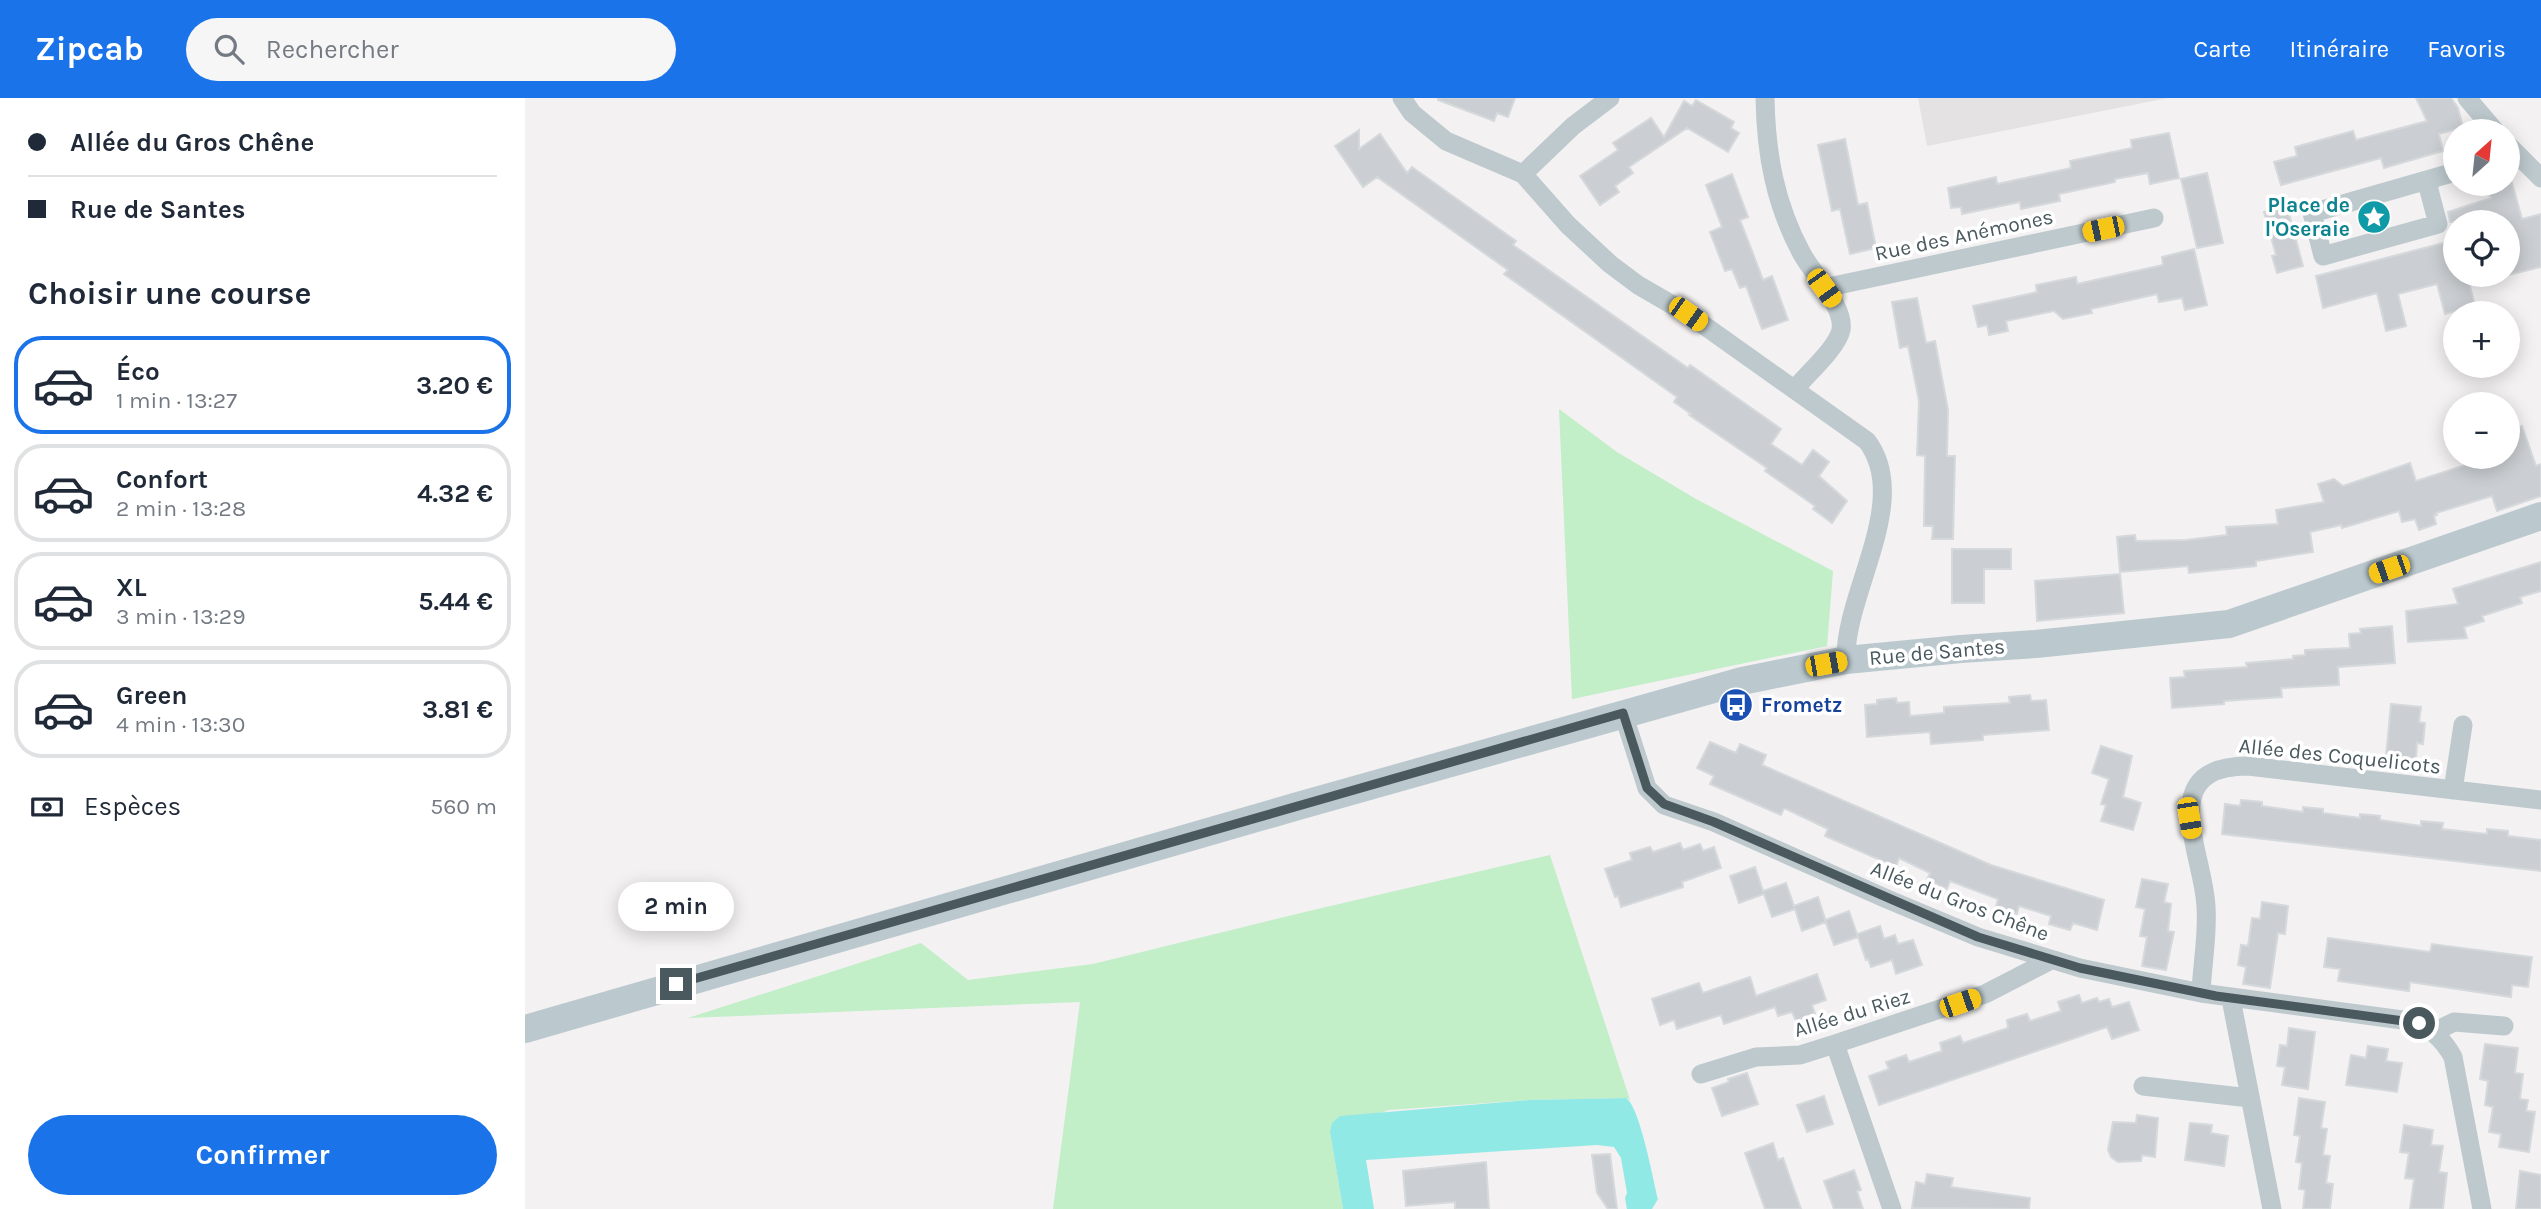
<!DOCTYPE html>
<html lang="fr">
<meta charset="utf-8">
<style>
body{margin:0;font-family:Karla,sans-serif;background:#f6f6f7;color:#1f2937;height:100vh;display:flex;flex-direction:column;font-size:26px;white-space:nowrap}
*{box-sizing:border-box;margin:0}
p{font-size:23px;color:#747a83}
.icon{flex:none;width:38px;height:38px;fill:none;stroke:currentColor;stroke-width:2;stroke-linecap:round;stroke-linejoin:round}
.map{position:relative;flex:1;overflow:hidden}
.details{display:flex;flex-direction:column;background:#fff;width:525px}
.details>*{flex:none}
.guide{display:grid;align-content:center;height:154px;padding:0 28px;background:#fff}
.needle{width:46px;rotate:27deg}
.controls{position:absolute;left:1918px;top:21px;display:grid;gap:14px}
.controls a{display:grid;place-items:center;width:77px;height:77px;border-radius:50%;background:#fff;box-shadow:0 4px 18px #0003;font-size:35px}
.end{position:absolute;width:32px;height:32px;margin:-16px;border:9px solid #49595e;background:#fff;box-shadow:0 0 0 4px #fff}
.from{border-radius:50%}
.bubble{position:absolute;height:49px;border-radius:24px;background:#fff;box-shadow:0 4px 18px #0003;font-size:23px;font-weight:700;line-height:49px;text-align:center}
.car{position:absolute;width:21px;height:42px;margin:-21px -10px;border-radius:9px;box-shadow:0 0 5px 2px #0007;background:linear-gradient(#f5c518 24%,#345 0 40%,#f5c518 0 76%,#345 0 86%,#f5c518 0)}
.guide b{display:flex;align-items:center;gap:24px;height:66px;font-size:26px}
.guide b+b{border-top:2px solid #e0e1e3}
.guide i{width:18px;height:18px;background:#1f2937}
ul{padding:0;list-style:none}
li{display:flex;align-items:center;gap:21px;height:98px;margin:0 14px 10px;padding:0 14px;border:4px solid #e0e1e3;border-radius:28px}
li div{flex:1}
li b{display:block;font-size:26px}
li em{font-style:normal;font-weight:700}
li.selected{border-color:#1a73e8}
li>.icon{width:63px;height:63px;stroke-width:1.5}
h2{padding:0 28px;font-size:32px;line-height:84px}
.pay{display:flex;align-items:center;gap:18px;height:77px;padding:0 28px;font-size:26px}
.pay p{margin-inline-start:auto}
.action{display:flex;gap:14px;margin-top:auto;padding:14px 28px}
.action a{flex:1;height:80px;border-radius:42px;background:#1a73e8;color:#fff;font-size:28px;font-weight:700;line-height:80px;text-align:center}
header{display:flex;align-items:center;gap:42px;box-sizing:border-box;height:98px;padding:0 35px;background:#1a73e8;color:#fff}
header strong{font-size:33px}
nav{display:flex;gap:38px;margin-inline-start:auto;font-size:24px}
.search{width:490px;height:63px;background:#f6f6f7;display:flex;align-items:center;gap:18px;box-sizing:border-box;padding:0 24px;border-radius:38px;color:#747a83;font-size:26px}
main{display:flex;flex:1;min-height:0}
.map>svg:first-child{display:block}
.education{fill:#e4e2e3}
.green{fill:#c2eec8}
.water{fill:#91e9e6}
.building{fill:#cbcfd3;stroke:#d5d9dc;stroke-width:2}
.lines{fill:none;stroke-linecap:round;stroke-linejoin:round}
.street{stroke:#bdc9cd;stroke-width:19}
.secondary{stroke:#bbc9cf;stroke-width:28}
.route{stroke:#49595e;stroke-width:9}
.labels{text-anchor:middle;stroke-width:7;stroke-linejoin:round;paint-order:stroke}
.culture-label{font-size:21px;font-weight:bold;fill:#0d838f;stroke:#fff;text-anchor:end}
.street-label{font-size:21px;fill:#49595e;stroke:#fff}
.transit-label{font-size:21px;font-weight:bold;fill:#164399;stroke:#fff;text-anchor:start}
</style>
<header>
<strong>Zipcab</strong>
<div class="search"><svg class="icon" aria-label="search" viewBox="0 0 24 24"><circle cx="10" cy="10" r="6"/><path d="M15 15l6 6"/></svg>Rechercher</div>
<nav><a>Carte</a><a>Itinéraire</a><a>Favoris</a></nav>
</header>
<main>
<section class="details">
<div class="guide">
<b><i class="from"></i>Allée du Gros Chêne</b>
<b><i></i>Rue de Santes</b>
</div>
<h2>Choisir une course</h2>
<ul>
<li class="selected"><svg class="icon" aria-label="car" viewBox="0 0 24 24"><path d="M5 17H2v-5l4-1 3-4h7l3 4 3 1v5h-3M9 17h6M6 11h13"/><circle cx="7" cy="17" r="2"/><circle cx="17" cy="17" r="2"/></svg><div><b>Éco</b><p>1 min · 13:27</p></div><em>3.20 €</em></li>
<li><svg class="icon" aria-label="car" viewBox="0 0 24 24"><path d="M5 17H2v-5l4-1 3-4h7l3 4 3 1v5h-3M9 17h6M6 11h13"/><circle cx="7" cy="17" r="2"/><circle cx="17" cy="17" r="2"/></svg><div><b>Confort</b><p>2 min · 13:28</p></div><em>4.32 €</em></li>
<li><svg class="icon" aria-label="car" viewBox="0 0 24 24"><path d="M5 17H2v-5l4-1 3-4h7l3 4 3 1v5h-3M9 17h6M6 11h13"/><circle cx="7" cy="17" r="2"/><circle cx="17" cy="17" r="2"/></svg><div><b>XL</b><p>3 min · 13:29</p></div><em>5.44 €</em></li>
<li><svg class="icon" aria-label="car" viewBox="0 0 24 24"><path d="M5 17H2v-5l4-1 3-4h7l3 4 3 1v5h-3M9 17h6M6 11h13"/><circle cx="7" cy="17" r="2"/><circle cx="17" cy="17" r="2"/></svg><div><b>Green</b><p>4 min · 13:30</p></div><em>3.81 €</em></li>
</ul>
<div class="pay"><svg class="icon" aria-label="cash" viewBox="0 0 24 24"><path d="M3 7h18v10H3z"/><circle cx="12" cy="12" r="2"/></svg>Espèces<p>560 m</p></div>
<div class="action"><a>Confirmer</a></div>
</section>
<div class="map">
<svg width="2016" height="1111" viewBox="0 0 2016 1111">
<rect width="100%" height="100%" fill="#f3f1f2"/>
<path class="education" d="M1393,0H1643L1402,48Z"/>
<path class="green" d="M1034,311L1092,354L1171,401L1308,473L1302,548L1047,601Z
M1025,757L1105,1002L1101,1000L1004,1002L864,1012L805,1034L818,1111H528L555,904L163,920L396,845L443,882L568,866L784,813Z"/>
<path class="water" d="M1101,1000C1115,1009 1128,1081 1133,1101L1127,1111H1102L1100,1100L1102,1095L1096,1060L1089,1049L1072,1047L841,1062L849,1111H818L805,1034L807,1025L815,1018L1004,1002Z"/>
<path class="building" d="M913,0H990L983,19L972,15L969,23L913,2Z
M1891,0H1926L1933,10L1938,29L1914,36L1918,53L1859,70L1856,60L1756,87L1749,64L1772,58L1770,49L1828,33L1831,42L1902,23Z
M1171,2L1209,24L1206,30L1214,35L1203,54L1162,30L1104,69L1108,75L1090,88L1094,94L1075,107L1055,78L1093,52L1088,45L1126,20L1139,39L1159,3L1167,8Z
M834,32V51L855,36L882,75L887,69L991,143L988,147L1163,270L1165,267L1256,331L1246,346L1277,367L1288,352L1304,364L1294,378L1322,403L1307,425L1288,411L1290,408L1240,373L1242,370L1164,317L1166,316L1149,304L1152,299L979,176L983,172L852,79L838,89L810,48Z
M1644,35L1654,80L1625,86L1623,75L1590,81V84L1534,96L1535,103L1496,111L1495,104L1437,116L1436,109L1426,110L1423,90L1471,79L1472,86L1546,70L1545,63L1607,50L1606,42Z
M1320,41L1333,107L1342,105L1351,150L1325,156L1315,111L1307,113L1293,47Z
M1682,75L1698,145L1672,150L1656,81Z
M1207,76L1223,119L1215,122L1229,158L1238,182L1247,178L1263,222L1237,231L1221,188L1215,190L1207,171L1200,173L1185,134L1197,129L1181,87Z
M1987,85L1997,121L2016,116V169L1983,177V124H1925L1923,114L1966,100L1963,92Z
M1762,108L1778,168L1752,175L1747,158L1751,157L1739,114Z
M1930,142V177H1942L1950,207L1920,216L1912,186L1873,196L1881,228L1861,233L1852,195L1798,210L1791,178Z
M1669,151L1682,207L1660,212L1657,200L1634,204L1632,196L1566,211L1567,215L1538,221L1529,213L1481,223L1483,233L1464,237L1462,227L1453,229L1448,208L1512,194L1511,187L1551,179L1552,186L1638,167L1637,159Z
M1392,200L1401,245L1410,243L1423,312L1422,358H1430L1428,441H1407L1408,428H1399L1400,358L1392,357L1394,303L1383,248L1375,250L1367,204Z
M1997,328L2011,368L2016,366V398L1972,413L1967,398L1911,415L1912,417L1909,418L1911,426L1894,432L1890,421L1877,424L1874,413L1817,430L1816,427L1785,434L1788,454L1731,463V468L1664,475L1663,468L1595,474L1592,439L1610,437L1611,443L1661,442L1702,437L1701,429L1753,426L1751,412L1799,404L1793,386L1809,381L1818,388L1885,365L1891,383L1944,366L1941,359H1983V333Z
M1427,451H1486V471H1459V505H1427Z
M2016,464V493L1995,499L1997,505L1957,518L1959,523L1939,529L1942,540L1883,544L1881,513L1933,506L1928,491Z
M1595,476L1599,515L1512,523L1510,483Z
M1867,528L1870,565L1813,569L1814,587L1756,590L1757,599L1699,603V606L1647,610L1645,580L1660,579L1659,573L1722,569L1721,565L1768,561V558L1780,557V552L1825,550L1824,536L1836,535L1835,531Z
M1505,597L1506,603L1521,602L1524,632L1458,637V642L1406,646L1405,634L1342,639L1340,607L1352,606V602L1371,600L1372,605L1384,604L1385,618L1419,615V609L1485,605L1484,599Z
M1866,606L1896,609L1894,624L1900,625L1898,646L1892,645L1891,661L1861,658Z
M1185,644L1211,655L1215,646L1241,657L1237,667L1466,767L1579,802L1572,832L1548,825L1545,832L1534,829L1524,826L1526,818L1494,808L1492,816L1481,813L1471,809L1473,801L1425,783L1422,791L1402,782L1405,775L1374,760L1371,769L1300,738L1303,731L1259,710L1256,717L1185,686L1189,678L1172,670Z
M1576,648L1607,658L1598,699L1616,705L1608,732L1576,723L1581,707L1576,706L1584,681L1567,675Z
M1716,702L1737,704V708L1778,714V709L1798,711V715L1835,720V716L1846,717L1855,718V722L1896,728V723L1918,725L1917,731L1962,736V731L1983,733V738L2016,742V773L1697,736L1700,706L1715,708Z
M1155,745L1158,752L1175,746L1178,753L1189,749L1196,770L1157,784L1158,789L1096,809L1093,798L1090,799L1080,771L1107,762L1105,755L1125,749L1128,754Z
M1230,769L1238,793L1261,785L1269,808L1293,799L1301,824L1277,833L1270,811L1247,819L1239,796L1214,805L1205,778Z
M1617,781L1643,786L1639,804L1646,806L1643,833L1649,834L1641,872L1617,868L1622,839L1615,838L1620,811L1611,809Z
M1737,804L1763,808L1760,836L1753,835L1745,890L1718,886L1721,869L1713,867L1716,847L1723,848L1727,820L1735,821Z
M1324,813L1333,839L1309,847L1300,822Z
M1355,828L1359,841L1370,837L1373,846L1388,842L1397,867L1371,876L1367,862L1346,869L1343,861L1341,862L1332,836Z
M1803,840L1905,854L1907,846L2007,859L2003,889L1987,887L1986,899L1885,884L1884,893L1813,883L1815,871L1799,869Z
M1292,876L1301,902L1287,907L1290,916L1271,923L1267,914L1253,918L1250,909L1199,926L1196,917L1152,931L1149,922L1135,927L1127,901L1174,885L1178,895L1225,879L1231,898Z
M1554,897L1557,905L1572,900L1574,904L1584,901L1587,909L1604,904L1614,932L1587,941L1582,929L1354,1007L1344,978L1364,971L1361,964L1381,957L1384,964L1417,953L1415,945L1435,938L1438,945L1483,930L1482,922L1502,916L1505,923L1536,913L1533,904Z
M1764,930L1790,934L1783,991L1757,987L1760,969L1752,968L1755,947L1762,948Z
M1960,946L1993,950L1990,975L1998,976L1995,1001L2003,1002L2001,1013L2010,1014L2004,1054L1974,1049L1976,1036L1964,1034L1968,1009L1960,1007L1963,983L1955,981Z
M1843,948L1863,951L1861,963L1877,965L1872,994L1821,987L1826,957L1841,960Z
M1222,975L1233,1006L1197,1018L1187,990L1204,984L1203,981Z
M1299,998L1308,1026L1282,1034L1272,1007Z
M1774,1000L1800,1004L1796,1030L1802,1031L1798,1057L1805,1058L1801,1085L1808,1086L1805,1111H1778L1780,1092L1774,1091L1777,1065L1771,1064L1775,1038L1769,1037Z
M1612,1017L1633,1020L1630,1059L1617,1057L1616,1063L1593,1064L1586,1059L1583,1052L1588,1024L1611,1025Z
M1665,1025L1687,1027L1686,1035L1703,1038L1699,1068L1660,1062Z
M1879,1027L1908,1032L1906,1047L1918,1048L1914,1074L1922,1075L1918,1111H1885L1889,1081L1880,1080L1884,1055L1875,1054Z
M1248,1045L1253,1062L1258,1060L1276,1111H1240L1220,1055Z
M1085,1056L1092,1111H1083L1072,1095L1067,1057Z
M961,1064L964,1111H930V1104L881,1108L878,1073Z
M1329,1072L1336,1092L1332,1093L1338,1111H1309L1299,1083Z
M1995,1073L2016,1077V1111H1991Z
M1402,1076L1428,1080L1426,1089L1505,1100L1504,1111L1387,1110L1391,1084L1400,1086Z"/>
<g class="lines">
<path class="street" d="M877,0L887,15L921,43L998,76L1043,127L1085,166L1113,187L1163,216L1342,343C1387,403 1319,495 1321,562
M1240,0C1241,56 1250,106 1277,156C1288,176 1320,209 1316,232C1312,250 1282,276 1270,291
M1942,0L1970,33
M1983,47L2016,80
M998,76L1048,28L1085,0
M1904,82V92L1913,126L1798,158L1787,115L1930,74
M1299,190L1629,120
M1098,615L1122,690L1139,707L1189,724L1362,801L1453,839L1555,870L1676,895L1885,923C1905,928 1918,941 1928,959L1957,1111
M1928,692L1938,627
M1676,895C1677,867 1683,838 1681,809C1679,756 1628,668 1723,668L2016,702
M1706,901L1747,1111
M1909,934L1929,924L1979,928
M1310,946L1367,1111
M1176,976L1231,959L1275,957L1310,946L1460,896L1526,862
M1618,988L1725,1000"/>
<path class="secondary" d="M0,931L773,708L1217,583L1321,562L1436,551L1511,546L1704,526L2016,418"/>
</g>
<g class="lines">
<path class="route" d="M151,886L1098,615L1122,690L1139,706L1189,724L1453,839L1555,870L1691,898L1894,925"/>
</g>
<defs>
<g id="sight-disc" transform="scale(1.75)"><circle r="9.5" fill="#0f9aa8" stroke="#fff"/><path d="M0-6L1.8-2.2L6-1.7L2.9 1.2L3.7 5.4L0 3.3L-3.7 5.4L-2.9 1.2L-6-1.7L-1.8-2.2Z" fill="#fff"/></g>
<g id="bus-disc" transform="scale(1.75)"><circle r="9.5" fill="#1a4fb4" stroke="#fff"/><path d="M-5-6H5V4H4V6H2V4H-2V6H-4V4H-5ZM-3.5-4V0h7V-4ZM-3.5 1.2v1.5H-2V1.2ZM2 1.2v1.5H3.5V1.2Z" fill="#fff"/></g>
</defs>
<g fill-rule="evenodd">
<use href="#sight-disc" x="1849" y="119"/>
<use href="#bus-disc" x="1211" y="607"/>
</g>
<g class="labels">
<g class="culture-label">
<text x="1825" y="114">Place de<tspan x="1825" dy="24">l'Oseraie</tspan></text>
</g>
<g class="street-label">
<text transform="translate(1439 137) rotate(-12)" y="7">Rue des Anémones</text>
<text transform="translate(1412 554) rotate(-5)" y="7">Rue de Santes</text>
<text transform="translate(1815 658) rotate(6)" y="7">Allée des Coquelicots</text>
<text transform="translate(1435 803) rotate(21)" y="7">Allée du Gros Chêne</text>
<text transform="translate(1327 915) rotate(-17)" y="7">Allée du Riez</text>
</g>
<g class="transit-label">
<text x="1236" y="614">Frometz</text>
</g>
</g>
</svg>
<div class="controls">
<a><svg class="needle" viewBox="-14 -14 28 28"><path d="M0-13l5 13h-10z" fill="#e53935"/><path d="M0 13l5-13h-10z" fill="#747a83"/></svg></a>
<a><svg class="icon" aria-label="locate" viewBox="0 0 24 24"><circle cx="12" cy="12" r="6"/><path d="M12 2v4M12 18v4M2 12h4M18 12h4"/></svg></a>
<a>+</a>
<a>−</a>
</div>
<i class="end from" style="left:1894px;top:925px"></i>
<i class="end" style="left:151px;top:886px"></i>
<div class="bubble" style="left:93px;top:784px;width:116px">2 min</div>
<i class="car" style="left:1578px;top:131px;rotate:258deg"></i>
<i class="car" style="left:1299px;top:190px;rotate:144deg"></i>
<i class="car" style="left:1163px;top:216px;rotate:125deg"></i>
<i class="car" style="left:1864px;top:471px;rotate:251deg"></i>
<i class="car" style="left:1301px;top:566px;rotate:80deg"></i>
<i class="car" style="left:1664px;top:720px;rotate:171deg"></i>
<i class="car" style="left:1435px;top:905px;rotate:71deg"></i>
</div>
</main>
